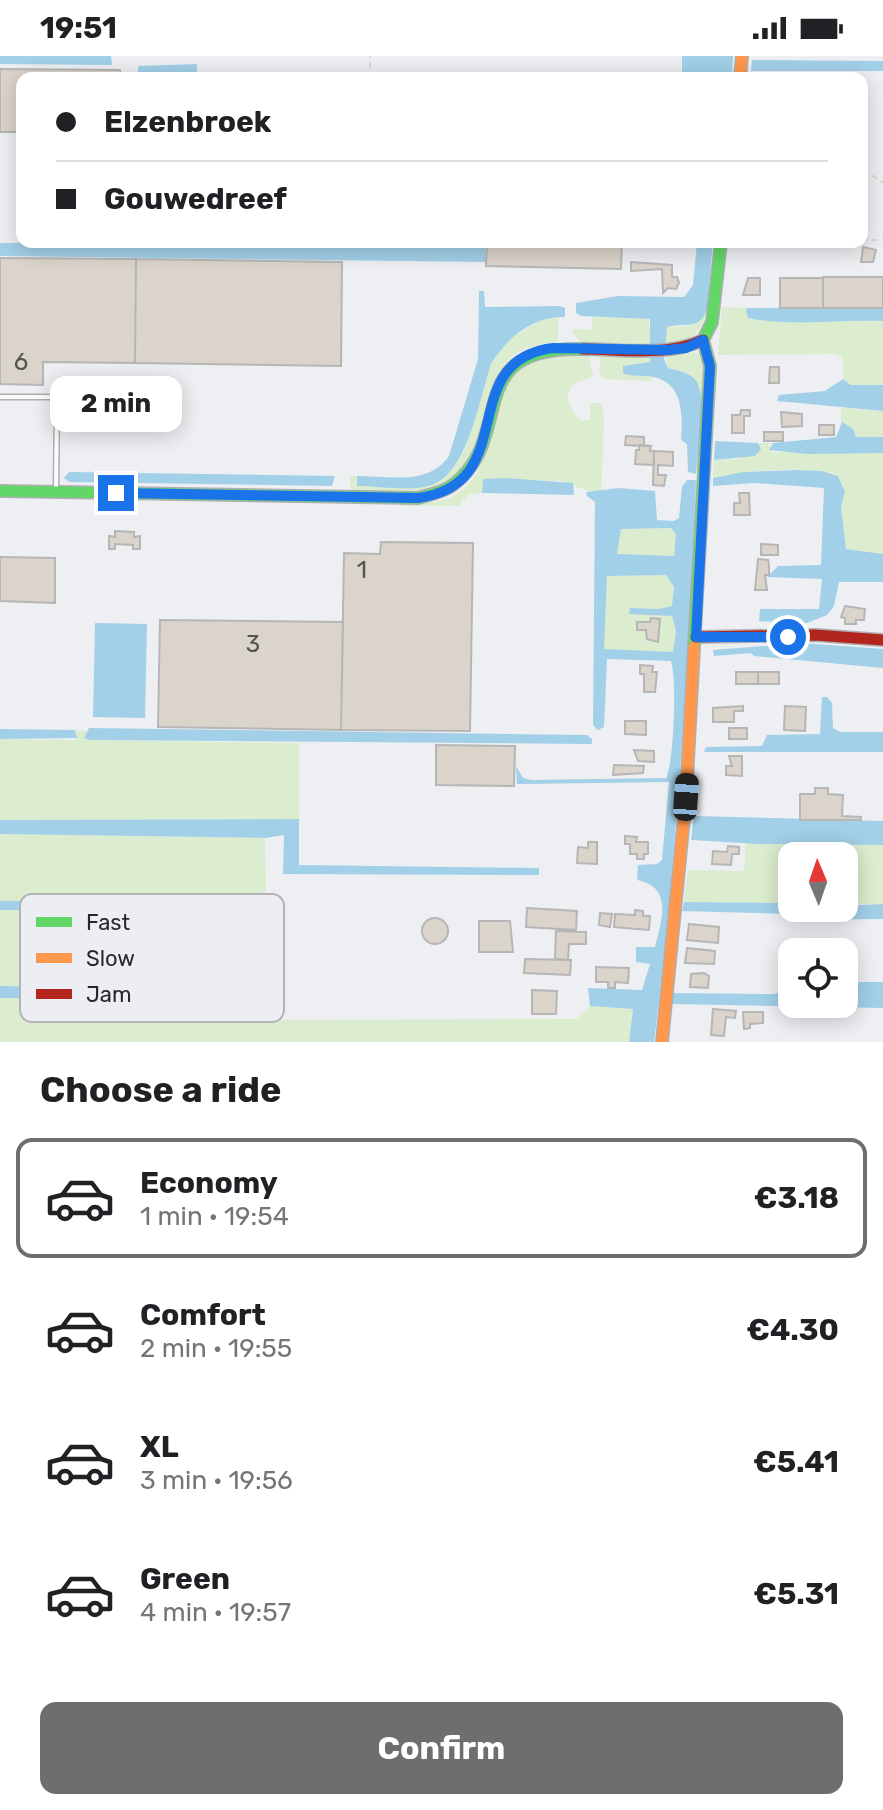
<!DOCTYPE html>
<meta charset="utf-8">
<style>
body{margin:0;font-family:Rubik,sans-serif;background:#f2f2f2;color:#202124;height:100vh;display:flex;flex-direction:column;font-size:30px;white-space:nowrap}
*{box-sizing:border-box;margin:0}
p{font-size:26px;color:#757577}
.icon{flex:none;width:44px;height:44px;fill:none;stroke:currentColor;stroke-width:2;stroke-linecap:round;stroke-linejoin:round}
.map{position:relative;height:986px;overflow:hidden}
.panel{display:flex;flex-direction:column;background:#fff;flex:1}
.panel>*{flex:none}
.banner{position:absolute;left:16px;top:16px;width:852px;height:176px;border-radius:16px;box-shadow:0 4px 20px #0003;display:grid;align-content:center;height:176px;padding:0 40px;background:#fff}
.needle{width:52px;rotate:358deg}
.fabs{position:absolute;left:778px;top:786px;display:grid;gap:16px}
.fabs a{display:grid;place-items:center;width:80px;height:80px;border-radius:16px;background:#fff;box-shadow:0 4px 20px #0003;font-size:40px}
.end{position:absolute;width:36px;height:36px;margin:-18px;border:10px solid #1a73e8;background:#fff;box-shadow:0 0 0 4px #fff}
.from{border-radius:50%}
.bubble{position:absolute;height:56px;border-radius:16px;background:#fff;box-shadow:0 4px 20px #0003;font-size:26px;font-weight:700;line-height:56px;text-align:center}
.car{position:absolute;width:24px;height:48px;margin:-24px -12px;border-radius:10px;box-shadow:0 0 6px 2px #0007;background:linear-gradient(#222 24%,#8ab4d8 0 40%,#222 0 76%,#8ab4d8 0 86%,#222 0)}
.banner b{display:flex;align-items:center;gap:28px;height:76px;font-size:30px}
.banner b+b{border-top:2px solid #e0e0e0}
.banner i{width:20px;height:20px;background:#202124}
ul{padding:0;list-style:none}
li{display:flex;align-items:center;gap:24px;height:120px;margin:0 16px 12px;padding:0 24px;border:4px solid transparent;border-radius:16px}
li div{flex:1}
li b{display:block;font-size:30px}
li em{font-style:normal;font-weight:700}
li.selected{border-color:#6d6e70}
li>.icon{width:72px;height:72px;stroke-width:1.5}
h2{padding:0 40px;font-size:36px;line-height:96px}
.action{display:flex;gap:16px;margin-top:auto;padding:16px 40px}
.action a{flex:1;height:92px;border-radius:16px;background:#6d6e70;color:#fff;font-size:32px;font-weight:700;line-height:92px;text-align:center}
.status{display:flex;justify-content:space-between;align-items:center;height:56px;padding:0 40px;background:#fff;direction:ltr}
.status svg{height:22px;fill:currentColor}
.map>svg:first-child{display:block}
.green{fill:#dbeccf}
.water{fill:#a2d0e8;fill-rule:evenodd}
.building{fill:#dbd4cb;stroke:#b6b6b7;stroke-width:2}
.lines{fill:none;stroke-linecap:round;stroke-linejoin:round}
.lane-casing{stroke:#aeafb1;stroke-width:7}
.fast-casing{stroke:#aeafb1;stroke-width:14}
.slow-casing{stroke:#aeafb1;stroke-width:14}
.jam-casing{stroke:#aeafb1;stroke-width:14}
.path{stroke:#d8d8d8;stroke-width:2;stroke-dasharray:6 4;stroke-linecap:butt}
.lane{stroke:#fcfdfd;stroke-width:4}
.fast{stroke:#63d668;stroke-width:11}
.slow{stroke:#ff974d;stroke-width:11}
.jam{stroke:#b3261e;stroke-width:11}
.route{stroke:#1a73e8;stroke-width:10}
.labels{text-anchor:middle;stroke-width:7;stroke-linejoin:round;paint-order:stroke}
.number-label{font-size:24px;fill:#555352}
.key{fill:#edeef3;stroke:#b2b3b7;stroke-width:2}
.key-label{font-size:22px;fill:#28282a}
</style>
<div class="status"><b>19:51</b><svg viewBox="0 0 49 12"><path d="M0 12V9h3v3zM5 12V6h3v6zM10 12V3h3v9zM15 12V0h3v12zM26 1h20v11H26zM47 4h2v5h-2z"/></svg></div>
<div class="map">
<svg width="883" height="986" viewBox="0 0 883 986">
<rect width="100%" height="100%" fill="#eeeff2"/>
<path class="green" d="M710,209L714,210C709,245 711,288 665,288L667,271L688,270L707,253Z
M722,251L747,252L749,262C793,271 838,263 883,265V329H851L843,323V302L836,298L718,299Z
M558,261V286C457,293 509,391 446,429C421,444 383,436 355,436L350,431V420H357V430L423,431L464,395L491,308L507,285L538,265Z
M592,261L649,263L651,288L582,287L573,278V273L592,274Z
M694,296L702,300L705,308L700,417L696,418L700,356L689,318L668,312L665,299Z
M554,297H588L593,319C587,326 584,323 576,327C560,337 571,357 582,365L590,364V347H601L604,362L601,440L562,425L483,423L482,437L467,439V443L461,444V450H400L404,447C420,446 439,448 453,440C514,408 463,319 554,297Z
M601,297L651,299L655,315L651,325L604,323L599,316Z
M841,352L883,355V381H856L853,373L841,367Z
M758,387H773L769,389L772,396L883,397V498L846,493L841,451L845,436L833,417C795,410 751,414 713,422L714,404L740,403L760,390Z
M672,472L676,478L674,500L617,498L621,473Z
M666,519L674,531L673,550L659,553L630,552V558L672,560L676,574L673,597L603,593L607,520Z
M75,674L86,675L90,684L299,687V763L0,764V683L76,684Z
M0,778L265,782L266,848L202,849L201,844L0,845Z
M746,787L883,789V848H844V800H792V847L684,846L688,814L744,815Z
M0,854H198L197,932L0,930Z
M197,940L198,964L576,963L590,950L633,953L629,986H0V942Z"/>
<path class="water" d="M0,0H111L112,9L0,8Z
M682,0H733L732,22L682,16Z
M752,4L883,5V15H751Z
M197,8V22H138V10Z
M143,186L147,191L469,192L468,186H485L486,206L0,200V187Z
M697,186H713L707,253C700,275 684,266 667,271L664,303L668,312C678,315 691,316 697,326C707,345 698,396 696,418L688,416L687,388L681,384C683,356 683,324 648,320C639,319 631,321 623,317V310L650,306V263L581,260L576,257V247L618,240L684,241L693,229Z
M479,235H484L485,251L560,250L565,252V261C532,260 507,282 491,308C480,341 468,416 432,429C411,436 380,430 357,430V420C390,420 428,430 449,400L478,303Z
M883,251V265C838,263 793,271 748,262L746,255L747,252Z
M843,323L851,329H883V355L777,345L779,339L825,335Z
M842,366L853,373L856,381H883V397L808,398L769,394L773,387L836,381Z
M715,385L758,387L761,393L755,400L714,404Z
M797,414L822,415L838,420L845,436L841,451L846,493L883,498V526H839L834,550L827,559L807,567L759,565L760,553H819L822,523L767,521L778,510L821,509L824,432L754,427L713,430V422L744,416Z
M69,416L335,420L332,430L69,426L64,422Z
M503,422L573,427L574,439L482,437L483,423Z
M687,424H696C688,612 677,799 654,986H629L633,953L590,950L588,932L642,934L650,908L636,906V891H655C662,863 673,831 637,824L638,809L657,808L662,804L669,726L517,728L516,710L523,722L532,724L666,722C674,706 677,622 671,605L607,603L604,671L598,674L593,669L595,446L587,440L586,436L619,432L655,435L657,464L674,465L679,462L682,431ZM671,472L676,478L674,500L617,498L621,473ZM666,519L674,531L672,550L659,553L630,552L629,558L672,560L676,575L673,596L604,593L607,520Z
M95,567L147,568L145,662L93,661Z
M802,587L883,593V612L754,600L751,597L714,600L713,594Z
M822,641H827L832,647L833,672L840,676H883V696H704L706,691L762,690L767,679L820,678Z
M89,672L587,679L592,683V688L90,684L84,682Z
M0,673L75,674L77,682L0,683Z
M694,760L883,765V789L758,788L691,784Z
M299,763V809L539,812V819L283,818L284,779L265,782L0,778V764Z
M202,844V854H0V845Z
M684,846L792,847V852L883,848V863L798,864L788,858L682,855Z
M844,926H883V952L671,948L673,937L774,938L792,932V948H844Z
M0,930L201,932V940L191,942H0Z"/>
<path class="building" d="M0,13L120,14V22H22V76H0Z
M823,17H850V22H823Z
M487,186H622L621,213L486,210Z
M863,191L876,194L873,206H861Z
M0,202L136,203L135,307L43,306V329L0,328Z
M136,203L342,206L341,310L135,307Z
M631,206L672,209V221H677L679,227L676,233L668,232L663,237L662,213L631,215Z
M823,221H883V252H823Z
M748,222H760V239H743Z
M780,222H823V252H780Z
M770,311H779V327H769Z
M741,354H750V360H744V377H732V359H740Z
M781,356L802,358V370L782,371Z
M819,369H834V379H819Z
M764,376H783V385H764Z
M626,380L644,381V390L625,389Z
M639,389L651,390L650,395H654V409L635,408L636,394H639Z
M654,395L673,396V410L658,409V419H666L664,430L653,429Z
M739,437H749L750,459H734V447H740Z
M115,475L134,476V481L140,480V493H133V489L115,488V493H109V480L115,481Z
M381,486L473,487L470,675L341,674L344,497L380,498Z
M761,488L778,489V499H761Z
M0,501L55,502V547L0,545Z
M758,503L768,504L769,509V519H765L767,534H755Z
M845,550L865,553L864,564H856V568H845V562L841,561Z
M651,562L660,563L658,586L647,583L646,574H637V566H650Z
M160,564L343,566L341,674L158,671Z
M640,609L653,610L652,616H657L655,636H644V618H640Z
M736,616H758V628H736Z
M758,616H779V628H758Z
M743,650V655H734V666H713V652Z
M785,650L806,651L805,675L784,674Z
M625,665H646V679L625,678Z
M729,672H747V683H729Z
M436,689L515,690L514,730L436,729Z
M634,694L654,695V706L638,705Z
M729,700H742V720L726,719V710H732Z
M614,709L644,710L643,717L613,719Z
M815,732H828V738L843,739L842,760L861,761V764H800V738H815Z
M625,780L637,781L636,786H648V798H644V803H637V798H630V788H625Z
M588,786H597V808L577,807L578,791L588,792Z
M728,790L739,791V798H732L731,809L712,808L713,795L727,796Z
M527,852L577,855L576,874L526,871Z
M635,854L643,855V860H650L649,874L614,871L615,858L635,859Z
M600,857L612,858L610,871L599,869Z
M422 875a13 13 0 1 1 26 0a13 13 0 1 1-26 0Z
M479,865H510L513,896H479Z
M689,868L719,871L718,887L687,884Z
M556,875L586,876V888H569L568,904L555,903Z
M687,892L715,895L714,908L685,907Z
M525,903L571,904L570,919L524,917Z
M596,911L629,912L628,927L615,926V932H608V926H596Z
M704,917L709,920L708,932L690,931L691,918Z
M532,934L557,935L556,958H532Z
M713,953L736,955L735,962L726,961L724,980L711,979Z
M743,956H763V967L750,968V972L744,973Z"/>
<g class="lines">
<g class="lane-casing">
<path id="lane" d="M0,341H52L57,344L56,436"/>
</g>
<g class="fast-casing">
<path id="fast" d="M0,435L418,442C429,439 444,436 453,429C518,379 458,290 583,293
M694,591L710,310L703,284L712,266L721,186"/>
</g>
<g class="slow-casing">
<path id="slow" d="M740,22L742,0
M662,986L686,741L694,591"/>
</g>
<g class="jam-casing">
<path id="jam" d="M583,293C622,293 667,301 703,284
M696,581L815,579L883,584"/>
</g>
<path class="path" d="M370,22V0
M862,121L873,120L883,127
M862,184H883"/>
<use href="#lane" class="lane"/>
<use href="#fast" class="fast"/>
<use href="#slow" class="slow"/>
<use href="#jam" class="jam"/>
</g>
<g class="lines">
<path class="route" d="M116,437L418,442C523,428 453,305 553,292L668,294L686,292L703,284L710,310L696,581H788"/>
</g>
<g class="labels">
<g class="number-label">
<text x="21" y="314">6</text>
<text x="362" y="522">1</text>
<text x="253" y="596">3</text>
</g>
</g>
<rect x="20" y="838" width="264" height="128" rx="12" class="key"/>
<rect x="36" y="861" width="36" height="10" fill="#63d668"/>
<rect x="36" y="897" width="36" height="10" fill="#ff974d"/>
<rect x="36" y="933" width="36" height="10" fill="#b3261e"/>
<g class="key-label">
<text x="86" y="874">Fast</text>
<text x="86" y="910">Slow</text>
<text x="86" y="946">Jam</text>
</g>
</svg>
<div class="fabs">
<a><svg class="needle" viewBox="-14 -14 28 28"><path d="M0-13l5 13h-10z" fill="#e53935"/><path d="M0 13l5-13h-10z" fill="#757577"/></svg></a>
<a><svg class="icon" aria-label="locate" viewBox="0 0 24 24"><circle cx="12" cy="12" r="6"/><path d="M12 2v4M12 18v4M2 12h4M18 12h4"/></svg></a>
</div>
<i class="end from" style="left:788px;top:581px"></i>
<i class="end" style="left:116px;top:437px"></i>
<div class="bubble" style="left:50px;top:320px;width:132px">2 min</div>
<i class="car" style="left:686px;top:741px;rotate:4deg"></i>
<div class="banner">
<b><i class="from"></i>Elzenbroek</b>
<b><i></i>Gouwedreef</b>
</div>
</div>
<section class="panel">
<h2>Choose a ride</h2>
<ul>
<li class="selected"><svg class="icon" aria-label="car" viewBox="0 0 24 24"><path d="M5 17H2v-5l4-1 3-4h7l3 4 3 1v5h-3M9 17h6M6 11h13"/><circle cx="7" cy="17" r="2"/><circle cx="17" cy="17" r="2"/></svg><div><b>Economy</b><p>1 min · 19:54</p></div><em>€3.18</em></li>
<li><svg class="icon" aria-label="car" viewBox="0 0 24 24"><path d="M5 17H2v-5l4-1 3-4h7l3 4 3 1v5h-3M9 17h6M6 11h13"/><circle cx="7" cy="17" r="2"/><circle cx="17" cy="17" r="2"/></svg><div><b>Comfort</b><p>2 min · 19:55</p></div><em>€4.30</em></li>
<li><svg class="icon" aria-label="car" viewBox="0 0 24 24"><path d="M5 17H2v-5l4-1 3-4h7l3 4 3 1v5h-3M9 17h6M6 11h13"/><circle cx="7" cy="17" r="2"/><circle cx="17" cy="17" r="2"/></svg><div><b>XL</b><p>3 min · 19:56</p></div><em>€5.41</em></li>
<li><svg class="icon" aria-label="car" viewBox="0 0 24 24"><path d="M5 17H2v-5l4-1 3-4h7l3 4 3 1v5h-3M9 17h6M6 11h13"/><circle cx="7" cy="17" r="2"/><circle cx="17" cy="17" r="2"/></svg><div><b>Green</b><p>4 min · 19:57</p></div><em>€5.31</em></li>
</ul>
<div class="action"><a>Confirm</a></div>
</section>
